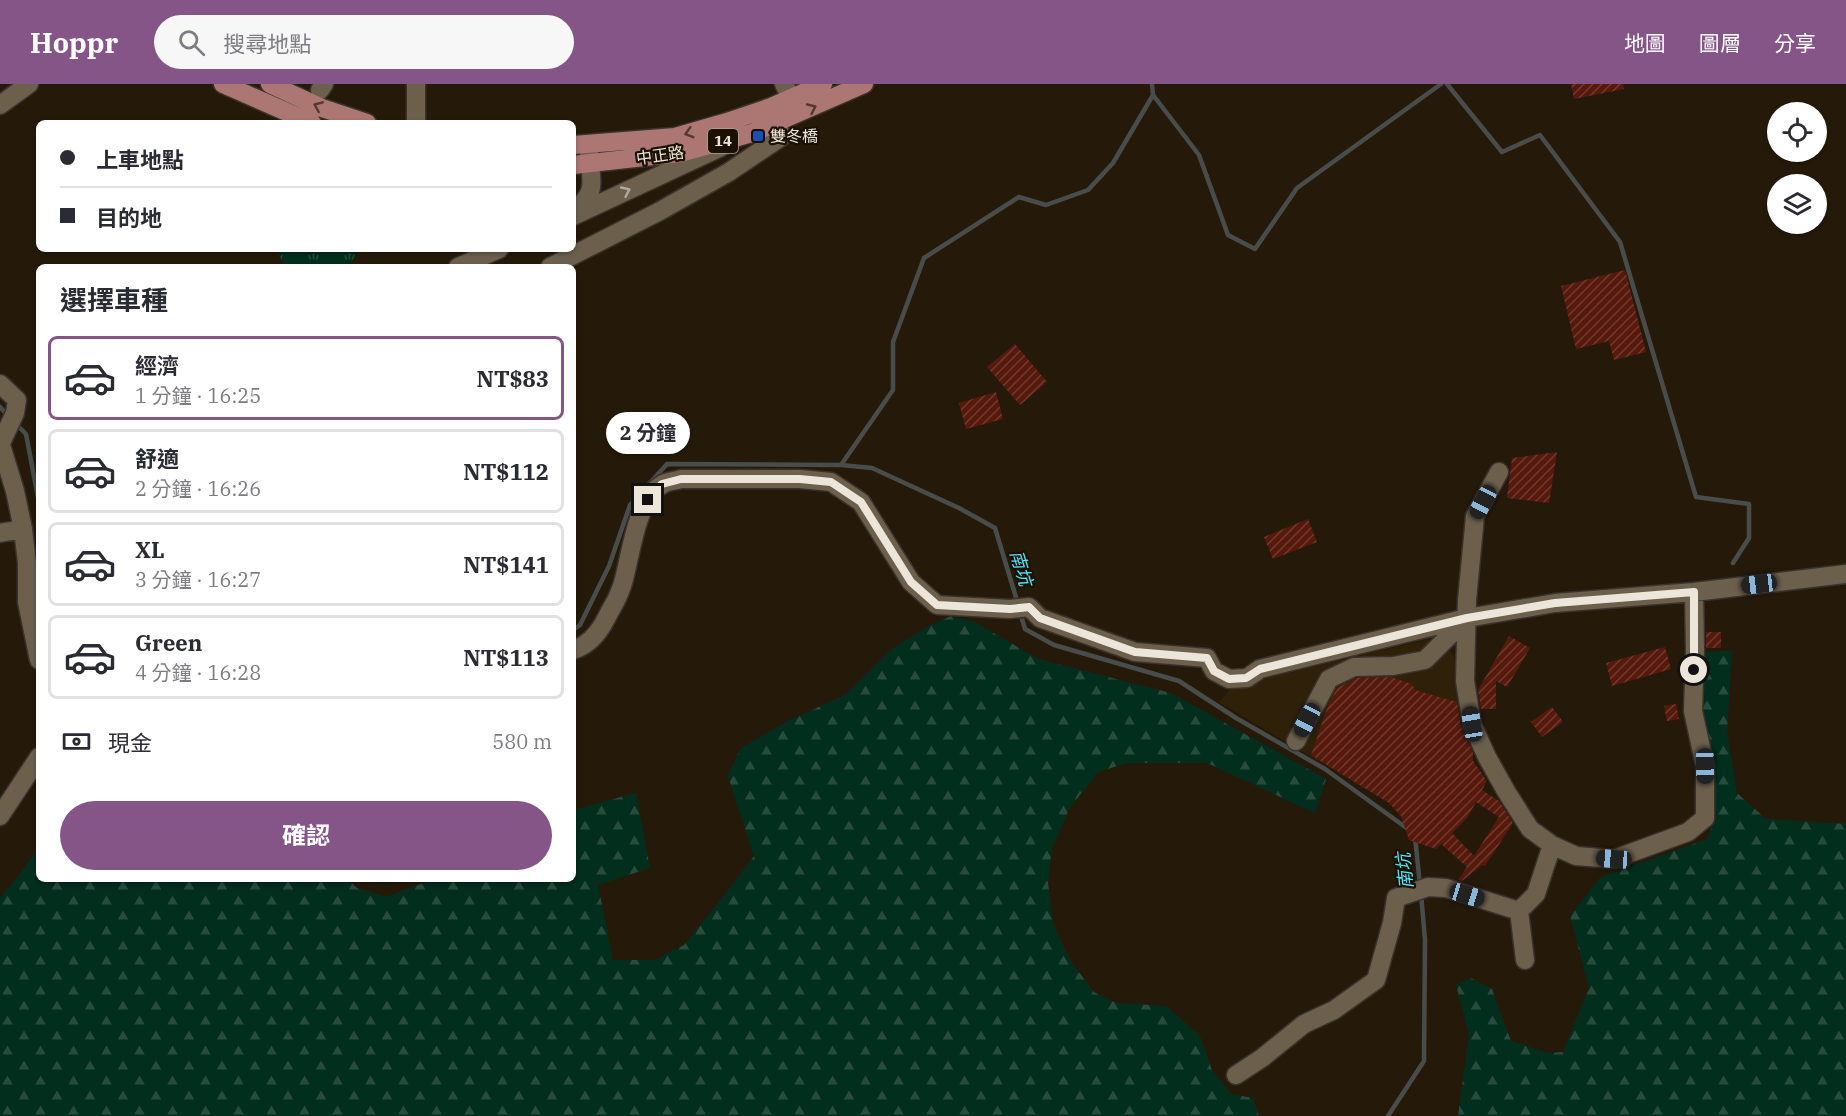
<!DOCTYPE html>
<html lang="zh-TW">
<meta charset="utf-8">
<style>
body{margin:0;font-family:"IBM Plex Serif","Noto Sans TC",serif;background:#f7f7f7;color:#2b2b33;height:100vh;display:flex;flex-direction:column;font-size:22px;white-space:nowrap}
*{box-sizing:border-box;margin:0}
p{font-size:20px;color:#7c7c81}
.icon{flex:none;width:33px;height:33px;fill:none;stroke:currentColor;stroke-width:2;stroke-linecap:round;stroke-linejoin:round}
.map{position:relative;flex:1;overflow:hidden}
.details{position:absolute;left:36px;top:180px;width:540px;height:618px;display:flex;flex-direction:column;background:#fff;border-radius:9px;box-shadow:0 2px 4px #0004}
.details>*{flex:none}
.hud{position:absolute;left:36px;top:36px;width:540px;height:132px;border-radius:9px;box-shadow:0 2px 4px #0004;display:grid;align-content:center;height:132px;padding:0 24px;background:#fff}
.fabs{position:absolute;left:1767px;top:18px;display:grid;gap:12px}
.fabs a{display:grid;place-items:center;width:60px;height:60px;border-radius:50%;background:#fff;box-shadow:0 2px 4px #0004;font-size:30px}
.end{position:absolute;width:27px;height:27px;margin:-14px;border:8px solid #ece5da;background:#111;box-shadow:0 0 0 3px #111}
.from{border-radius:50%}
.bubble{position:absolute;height:42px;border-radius:21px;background:#fff;box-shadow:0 2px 4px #0004;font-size:20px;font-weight:700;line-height:42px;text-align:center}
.car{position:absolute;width:18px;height:36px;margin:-18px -9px;border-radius:8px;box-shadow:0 0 4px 2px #0007;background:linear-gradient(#222 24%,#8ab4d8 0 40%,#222 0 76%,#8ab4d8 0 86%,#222 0)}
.hud b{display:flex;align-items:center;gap:21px;height:57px;font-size:22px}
.hud b+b{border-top:2px solid #e1e1e2}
.hud i{width:15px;height:15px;background:#2b2b33}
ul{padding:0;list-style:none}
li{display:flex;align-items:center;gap:18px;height:84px;margin:0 12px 9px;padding:0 12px;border:3px solid #e1e1e2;border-radius:9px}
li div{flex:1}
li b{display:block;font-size:22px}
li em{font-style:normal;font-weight:700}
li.on{border-color:#855588}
li>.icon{width:54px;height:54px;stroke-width:1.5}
h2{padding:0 24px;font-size:27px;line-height:72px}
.pay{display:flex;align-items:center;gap:15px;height:66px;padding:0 24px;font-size:22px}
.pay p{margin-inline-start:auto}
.primary-button{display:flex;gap:12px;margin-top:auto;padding:12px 24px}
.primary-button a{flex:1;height:69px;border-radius:36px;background:#855588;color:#fff;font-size:24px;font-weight:700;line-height:69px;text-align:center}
header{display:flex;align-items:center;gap:36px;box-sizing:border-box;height:84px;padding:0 30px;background:#855588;color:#fff}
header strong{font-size:28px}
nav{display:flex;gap:33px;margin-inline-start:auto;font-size:21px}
.search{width:420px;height:54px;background:#f7f7f7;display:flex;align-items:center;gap:15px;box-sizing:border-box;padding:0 21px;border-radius:33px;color:#7c7c81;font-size:22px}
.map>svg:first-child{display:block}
.built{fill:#2f2009}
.grass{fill:url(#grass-tufts)}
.forest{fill:url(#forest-firs)}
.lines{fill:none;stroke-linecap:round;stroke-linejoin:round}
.stream{stroke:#484d4b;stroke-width:4.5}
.building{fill:url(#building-hatch);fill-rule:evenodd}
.minor-casing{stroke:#3a322c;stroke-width:21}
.major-casing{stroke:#3a322c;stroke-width:21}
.minor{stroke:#6c604d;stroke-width:18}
.major{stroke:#ac7672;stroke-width:18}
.oneway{stroke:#55392f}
.oneway2{stroke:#b2a99b}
.route{stroke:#ece5da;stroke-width:8}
.transit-dot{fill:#1a4fb4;stroke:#1b1103;stroke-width:2}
.labels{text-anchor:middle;stroke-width:4.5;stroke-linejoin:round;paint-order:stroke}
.shield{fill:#1b1103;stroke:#ada59a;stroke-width:1.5}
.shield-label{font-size:15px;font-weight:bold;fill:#ece5da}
.poi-label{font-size:16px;fill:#ece5da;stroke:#1b1103;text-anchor:start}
.street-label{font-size:16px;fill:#ece5da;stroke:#1b1103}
.water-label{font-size:18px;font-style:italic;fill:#51e7f7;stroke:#1b1103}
</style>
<header>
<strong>Hoppr</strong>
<div class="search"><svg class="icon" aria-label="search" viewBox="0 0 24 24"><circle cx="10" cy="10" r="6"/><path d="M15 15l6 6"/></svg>搜尋地點</div>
<nav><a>地圖</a><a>圖層</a><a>分享</a></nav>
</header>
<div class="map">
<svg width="1846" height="1032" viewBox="0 0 1846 1032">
<defs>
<pattern id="grass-tufts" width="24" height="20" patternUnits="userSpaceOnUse" patternTransform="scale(1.5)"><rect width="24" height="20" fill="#022e1e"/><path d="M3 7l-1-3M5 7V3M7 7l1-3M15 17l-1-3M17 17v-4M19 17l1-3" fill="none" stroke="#274c3e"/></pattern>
<pattern id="forest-firs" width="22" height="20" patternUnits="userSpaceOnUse" patternTransform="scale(1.5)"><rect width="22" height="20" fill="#022e1e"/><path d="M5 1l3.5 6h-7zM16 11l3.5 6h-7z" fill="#274c3e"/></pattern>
<pattern id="building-hatch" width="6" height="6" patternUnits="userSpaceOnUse" patternTransform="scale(1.5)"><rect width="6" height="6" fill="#58190d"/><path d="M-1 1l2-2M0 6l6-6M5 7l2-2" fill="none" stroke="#703a30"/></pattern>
</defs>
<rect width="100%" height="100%" fill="#251a0a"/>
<path class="built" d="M1439,553L1457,576L1473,646V677L1487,697L1467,734L1436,765L1409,756L1401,732L1389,719L1219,618L1233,602Z"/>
<path class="grass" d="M276,165H358L353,176L345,183H285Z"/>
<path class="forest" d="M951,532L975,538L1038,575L1171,609L1326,695L1315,729L1207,679H1126L1099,688L1070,723L1052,764L1048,799L1053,839L1069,875L1094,908L1116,919L1166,922L1200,952L1212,986L1231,1010L1253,1014L1259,1032H0V813L18,793L39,763V795H348L357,804L386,813L434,795H573V726L636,709L650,784L598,801L613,876H655L684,861L726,809L754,772L728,692L740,665L786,638L845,611L892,565L927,543Z
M1732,567L1727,647L1737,709L1766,735L1846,740V1032H1458L1469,950L1456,901L1471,894L1492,905L1511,957L1548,969L1563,968L1589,904L1570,832L1601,793L1707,755L1716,733L1698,627L1704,568Z"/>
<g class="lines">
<path class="stream" d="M1152,0L1153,11
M1447,0L1502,68L1540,51L1620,158L1696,413L1749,420V454L1733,479
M0,323L8,332
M16,340L26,350L39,419
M841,381L893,306V258L924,174L1019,113L1046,121L1088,106L1113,79L1153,11L1199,71L1228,151L1255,165L1297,104L1441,0
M1020,528L1025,545L1054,561L1179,597L1236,634L1325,685L1408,745
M573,546L580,541L609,482L630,421L667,380L841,381L872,384L959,424L995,444L1018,520
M1415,753L1420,801
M1388,1032L1424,977L1425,856L1421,809"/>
</g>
<path class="building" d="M1571,0H1623L1624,5L1574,15Z
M1625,186L1646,268L1614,276L1609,257L1576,265L1561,202Z
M1015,260L1047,298L1020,321L987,283Z
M996,308L1003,335L966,345L959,319Z
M1557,368L1549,419L1507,414L1512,374Z
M1308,435L1317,458L1273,475L1264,453Z
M1706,548H1721V564H1706Z
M1509,552L1530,564L1507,603L1496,597V625H1481L1478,606Z
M1665,563L1671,585L1612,602L1606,579Z
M1391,593L1412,600L1415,606L1457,618L1461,642L1473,669V677L1487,697L1482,706L1499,717L1513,739L1485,782L1482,781L1462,797L1458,796L1467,783L1441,760L1436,765L1409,756L1401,732L1389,719L1311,671L1329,619L1337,604L1357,594ZM1476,718L1499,733L1474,772L1452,749L1467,734Z
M1676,620L1679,635L1667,637L1664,622Z
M1552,623L1563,638L1542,653L1531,638Z"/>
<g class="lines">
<g class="minor-casing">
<path id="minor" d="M784,0L791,14
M320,6L324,0
M0,21L29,0
M416,39V0
M574,127C602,104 588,94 589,63
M573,132L721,63
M458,183L499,165
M550,183L660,127L729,88L781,53L778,40
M0,300L17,316L15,329L1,359
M0,358L15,407L23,445L27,479V518L39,576
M1499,388L1475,432L1467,516L1465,597L1472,640L1487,673L1506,707L1530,745L1552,761
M0,449L23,445
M573,566C592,560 602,544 610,527C615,519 619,511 622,502C631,475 635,415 663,400C668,397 675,397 681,395H800L831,398L861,418L911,498L937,521L1010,525L1029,523L1040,534L1135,568L1207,574L1214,587L1229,595L1247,594L1260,585L1467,534L1555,519L1694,508L1846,490
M1296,657L1329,595L1354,583L1393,582L1425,576L1467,534
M0,732L39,673
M1519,827L1525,876
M1236,991L1262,974L1304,940L1334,926L1376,896L1392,839L1396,814L1428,803L1446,804L1519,827L1536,810L1552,761L1576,772L1614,775L1688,748L1705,734V682L1693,627L1695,566L1694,508"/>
</g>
<g class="major-casing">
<path id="major" d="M223,0L312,39
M270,0L322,24L367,39
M573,61L675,53L727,38L771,23L823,0
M573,81L680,69L752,49L864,0"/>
</g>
<use href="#minor" class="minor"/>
<use href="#major" class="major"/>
</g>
<defs><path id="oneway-chevron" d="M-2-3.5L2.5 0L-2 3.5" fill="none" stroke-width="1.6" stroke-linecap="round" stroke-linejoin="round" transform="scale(1.5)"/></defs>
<g class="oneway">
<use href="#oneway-chevron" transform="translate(318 22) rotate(-157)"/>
<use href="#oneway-chevron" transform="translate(812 24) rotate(-25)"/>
<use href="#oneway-chevron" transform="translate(689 49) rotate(164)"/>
</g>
<use class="oneway2" href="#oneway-chevron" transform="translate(626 107) rotate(-25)"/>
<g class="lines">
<path class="route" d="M648,416L662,400L681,395H800L831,398L861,418L911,498L937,521L1010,525L1029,523L1040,534L1135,568L1207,574L1214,587L1229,595L1246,594L1260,585L1467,534L1555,519L1694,508V586"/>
</g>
<rect class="transit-dot" x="752" y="46" width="12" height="12" rx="3"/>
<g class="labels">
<rect class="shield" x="708" y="45" width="30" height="24" rx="4.5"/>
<g class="shield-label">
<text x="723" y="62">14</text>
</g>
<g class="poi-label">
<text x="770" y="58">雙冬橋</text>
</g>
<g class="street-label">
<text transform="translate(660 71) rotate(-8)" y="6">中正路</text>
</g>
<g class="water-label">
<text transform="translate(1021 484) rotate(73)" y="6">南坑</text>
<text transform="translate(1405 787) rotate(-96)" y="6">南坑</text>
</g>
</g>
</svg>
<div class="fabs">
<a><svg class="icon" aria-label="locate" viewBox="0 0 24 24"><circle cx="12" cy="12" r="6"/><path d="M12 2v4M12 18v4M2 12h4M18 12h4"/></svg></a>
<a><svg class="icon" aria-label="layers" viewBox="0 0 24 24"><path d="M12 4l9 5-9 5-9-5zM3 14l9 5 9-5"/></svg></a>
</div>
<i class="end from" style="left:1694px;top:586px"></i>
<i class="end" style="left:648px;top:416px"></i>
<div class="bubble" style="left:606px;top:328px;width:84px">2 分鐘</div>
<i class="car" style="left:1483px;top:418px;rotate:208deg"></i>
<i class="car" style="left:1759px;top:500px;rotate:263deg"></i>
<i class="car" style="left:1307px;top:636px;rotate:208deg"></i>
<i class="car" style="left:1472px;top:640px;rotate:351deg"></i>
<i class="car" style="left:1705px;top:682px;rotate:179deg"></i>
<i class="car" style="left:1614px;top:775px;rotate:274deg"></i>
<i class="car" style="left:1467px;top:811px;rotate:107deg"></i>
<div class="hud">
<b><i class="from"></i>上車地點</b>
<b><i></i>目的地</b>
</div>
<section class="details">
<h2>選擇車種</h2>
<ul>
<li class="on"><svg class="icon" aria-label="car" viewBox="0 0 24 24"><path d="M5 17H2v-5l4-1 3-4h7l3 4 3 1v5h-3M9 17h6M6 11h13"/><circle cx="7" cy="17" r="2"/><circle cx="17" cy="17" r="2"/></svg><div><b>經濟</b><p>1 分鐘 · 16:25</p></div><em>NT$83</em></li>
<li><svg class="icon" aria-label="car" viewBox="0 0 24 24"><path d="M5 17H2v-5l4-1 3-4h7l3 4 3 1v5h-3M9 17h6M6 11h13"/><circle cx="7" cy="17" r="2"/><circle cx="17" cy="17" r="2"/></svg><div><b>舒適</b><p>2 分鐘 · 16:26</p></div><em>NT$112</em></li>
<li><svg class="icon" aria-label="car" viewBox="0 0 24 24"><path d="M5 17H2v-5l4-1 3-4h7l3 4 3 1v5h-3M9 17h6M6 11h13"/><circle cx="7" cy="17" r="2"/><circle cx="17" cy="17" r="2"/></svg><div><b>XL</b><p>3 分鐘 · 16:27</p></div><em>NT$141</em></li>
<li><svg class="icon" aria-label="car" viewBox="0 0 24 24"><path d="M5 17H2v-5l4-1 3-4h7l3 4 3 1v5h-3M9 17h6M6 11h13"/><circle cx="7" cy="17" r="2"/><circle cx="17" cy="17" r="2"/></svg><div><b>Green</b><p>4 分鐘 · 16:28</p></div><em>NT$113</em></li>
</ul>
<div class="pay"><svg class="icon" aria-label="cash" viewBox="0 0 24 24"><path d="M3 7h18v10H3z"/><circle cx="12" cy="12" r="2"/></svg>現金<p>580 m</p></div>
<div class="primary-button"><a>確認</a></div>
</section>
</div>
